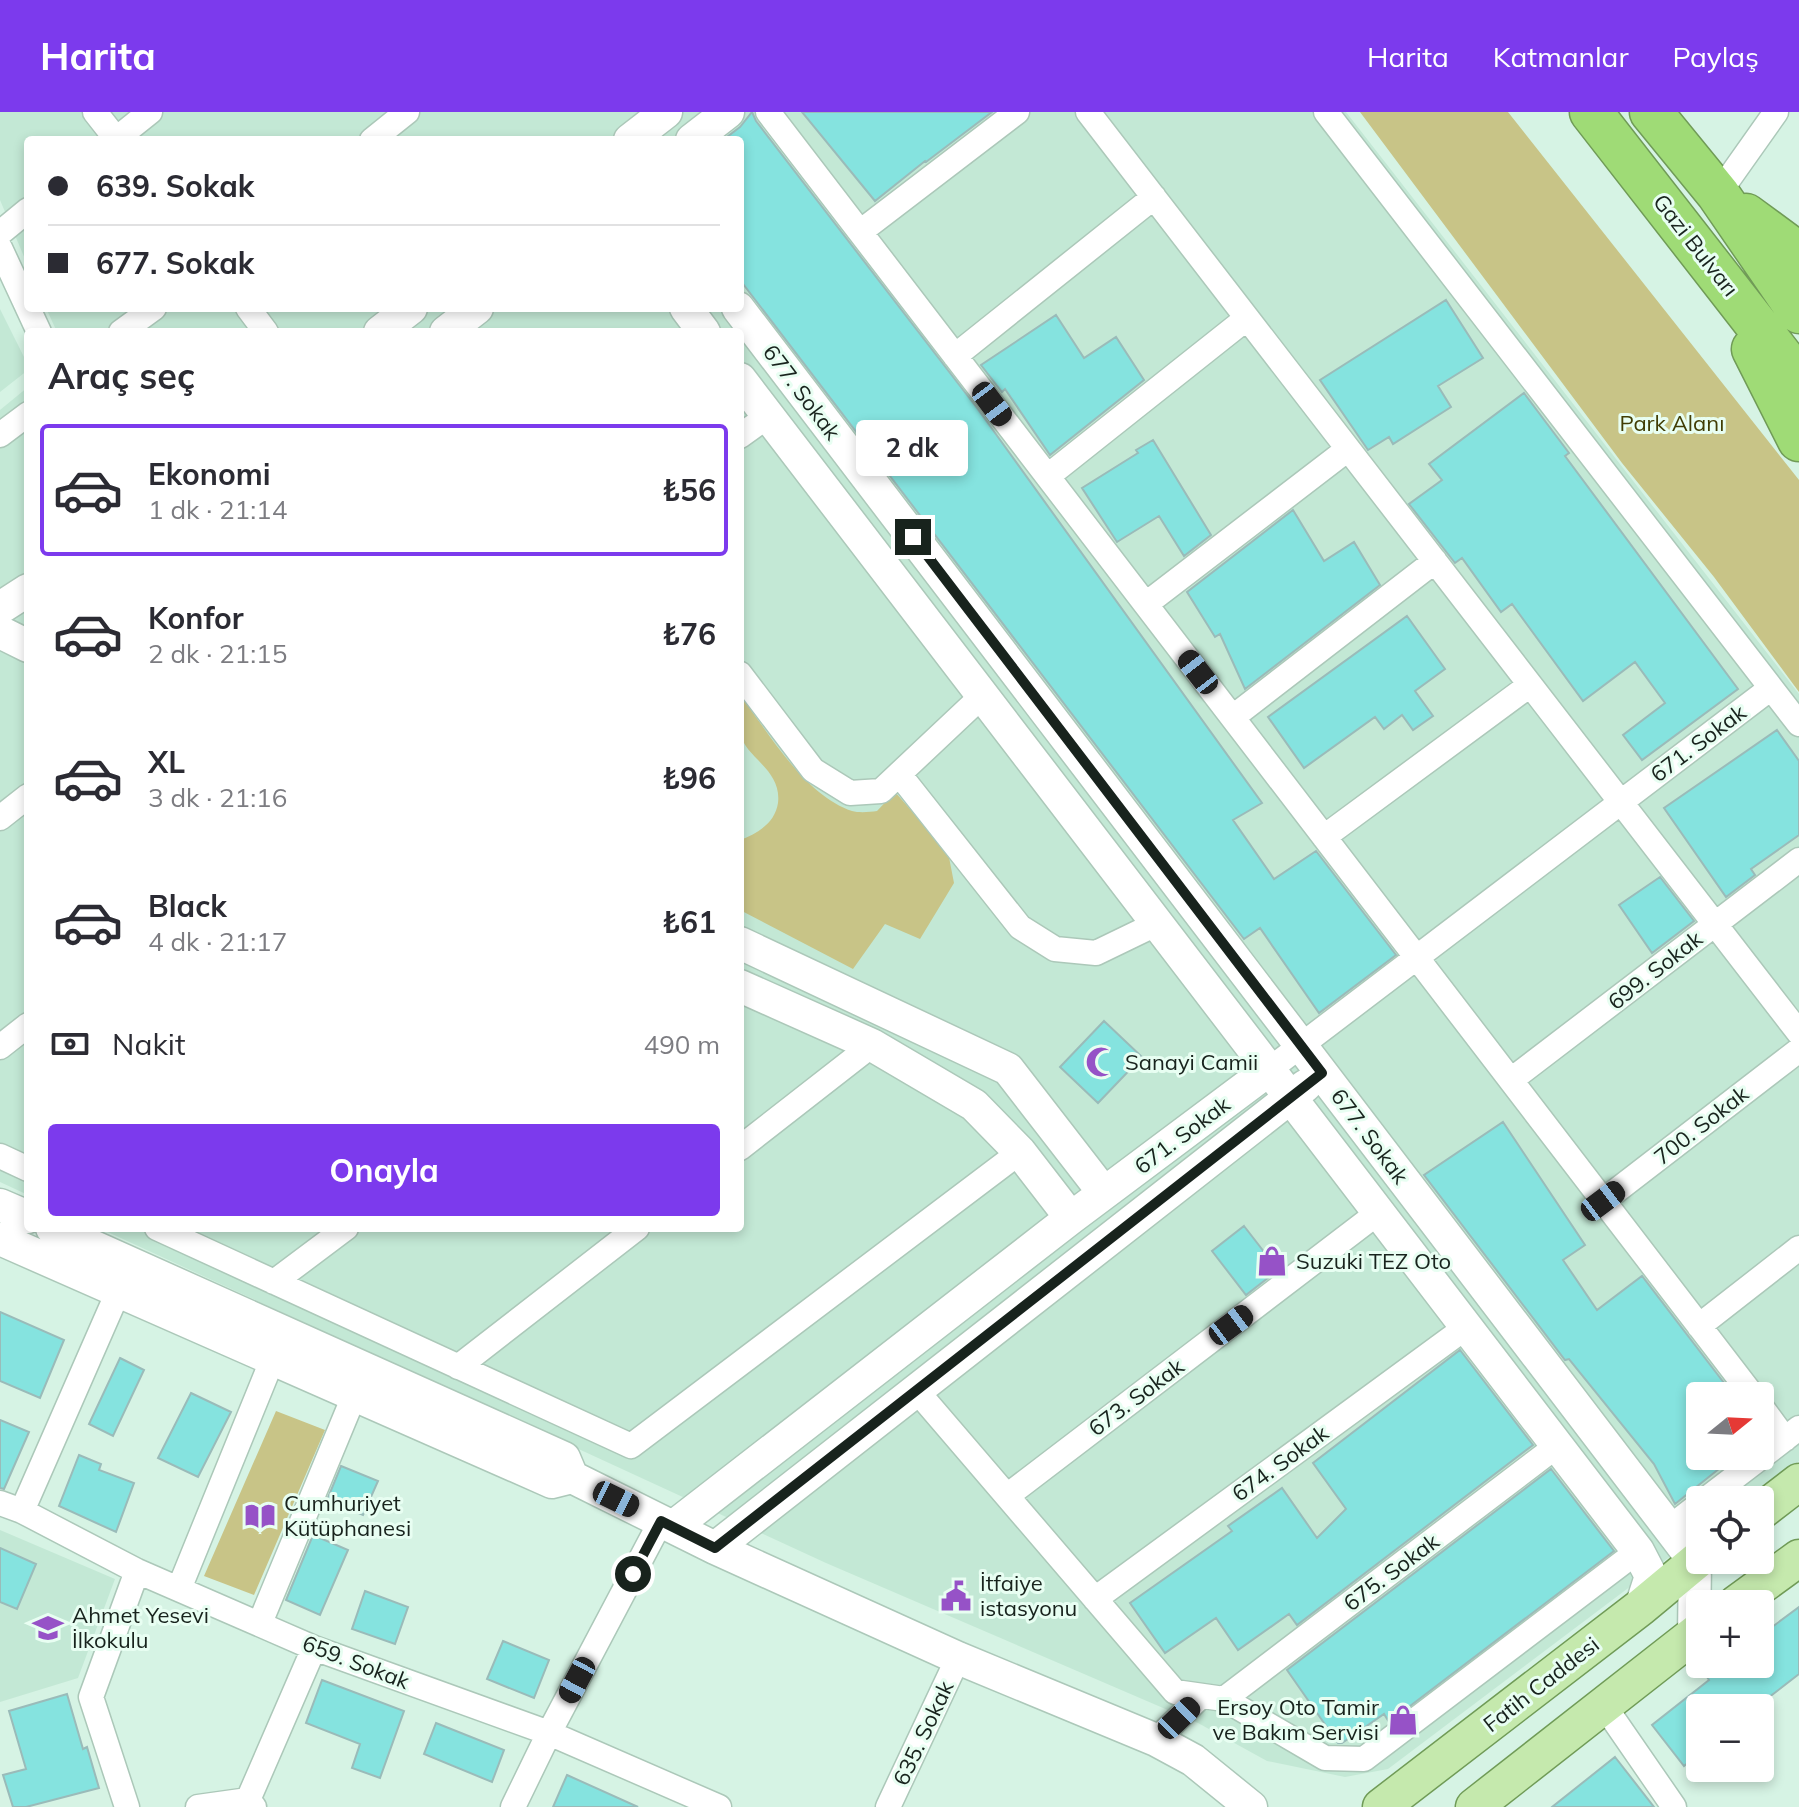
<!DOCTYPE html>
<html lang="tr">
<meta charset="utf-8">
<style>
body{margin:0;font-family:Mulish,sans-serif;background:#f7f7f7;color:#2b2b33;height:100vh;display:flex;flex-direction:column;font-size:30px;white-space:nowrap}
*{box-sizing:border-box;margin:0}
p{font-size:26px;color:#7c7c81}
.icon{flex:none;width:44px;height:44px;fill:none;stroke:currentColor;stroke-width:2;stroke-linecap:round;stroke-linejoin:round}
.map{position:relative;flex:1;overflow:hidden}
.side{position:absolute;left:24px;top:216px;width:720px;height:904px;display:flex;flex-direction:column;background:#fff;border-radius:8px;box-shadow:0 4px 12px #0003}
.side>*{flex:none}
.banner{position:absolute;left:24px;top:24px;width:720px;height:176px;border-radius:8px;box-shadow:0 4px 12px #0003;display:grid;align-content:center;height:176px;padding:0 24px;background:#fff}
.needle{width:52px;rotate:72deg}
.tools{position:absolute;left:1686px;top:1270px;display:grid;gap:16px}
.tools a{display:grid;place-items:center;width:88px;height:88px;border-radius:8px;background:#fff;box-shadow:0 4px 12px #0003;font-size:40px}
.end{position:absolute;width:36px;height:36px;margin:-18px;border:10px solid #18231d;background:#fff;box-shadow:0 0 0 4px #fff}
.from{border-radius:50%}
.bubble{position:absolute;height:56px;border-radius:8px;background:#fff;box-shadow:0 4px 12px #0003;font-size:26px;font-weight:700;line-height:56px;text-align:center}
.car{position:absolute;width:24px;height:48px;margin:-24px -12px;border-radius:10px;box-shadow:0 0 6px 2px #0007;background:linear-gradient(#222 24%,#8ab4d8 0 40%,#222 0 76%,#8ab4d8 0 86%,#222 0)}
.banner b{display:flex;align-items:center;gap:28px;height:76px;font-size:30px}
.banner b+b{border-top:2px solid #e1e1e2}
.banner i{width:20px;height:20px;background:#2b2b33}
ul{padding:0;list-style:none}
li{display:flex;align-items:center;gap:24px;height:132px;margin:0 16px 12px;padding:0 8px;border:4px solid transparent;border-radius:8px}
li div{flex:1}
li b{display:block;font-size:30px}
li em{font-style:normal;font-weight:700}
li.selected{border-color:#7c3aed}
li>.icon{width:72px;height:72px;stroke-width:1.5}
h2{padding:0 24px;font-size:36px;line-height:96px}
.pay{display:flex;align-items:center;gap:20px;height:88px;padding:0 24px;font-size:30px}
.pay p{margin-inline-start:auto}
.action{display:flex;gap:16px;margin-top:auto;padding:16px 24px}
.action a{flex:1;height:92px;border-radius:8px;background:#7c3aed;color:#fff;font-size:32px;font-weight:700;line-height:92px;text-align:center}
header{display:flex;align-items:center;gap:48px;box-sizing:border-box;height:112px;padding:0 40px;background:#7c3aed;color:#fff}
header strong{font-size:38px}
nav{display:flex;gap:44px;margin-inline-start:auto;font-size:28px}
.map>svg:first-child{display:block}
.built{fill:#c3e8d5;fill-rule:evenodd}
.green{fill:#c8c487}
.building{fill:#85e3df;stroke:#9abbb9;stroke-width:2}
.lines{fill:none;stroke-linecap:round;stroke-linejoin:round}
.street-casing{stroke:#acc8b9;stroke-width:27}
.secondary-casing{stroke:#acc8b9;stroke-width:35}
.primary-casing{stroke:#709b57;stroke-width:39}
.highway-casing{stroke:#709b57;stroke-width:45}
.street{stroke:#fff;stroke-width:24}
.secondary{stroke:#fff;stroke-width:32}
.primary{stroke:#c5e9ad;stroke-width:36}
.highway{stroke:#9fdb76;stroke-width:42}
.route{stroke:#18231d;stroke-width:10}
.labels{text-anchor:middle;stroke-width:6;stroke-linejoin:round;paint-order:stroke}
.street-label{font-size:22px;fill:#18231d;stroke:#e8fef2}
.park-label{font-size:22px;fill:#413d04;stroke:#e8fef2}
.poi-label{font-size:22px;fill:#18231d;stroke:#e8fef2;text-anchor:start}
</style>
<header>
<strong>Harita</strong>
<nav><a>Harita</a><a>Katmanlar</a><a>Paylaş</a></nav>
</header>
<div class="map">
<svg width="1799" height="1695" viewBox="0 0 1799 1695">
<rect width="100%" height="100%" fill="#d6f3e4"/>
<path class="built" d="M0,0H1346L1799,582V1349L1746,1388H1700V1422L1388,1657L1345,1665L1267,1649L1198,1611L826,1451L99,1116H740V220H57L46,196H740V28H28V154L0,88ZM1700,1284H1760V1344H1700Z
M0,197L28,253V258L0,280Z
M28,275V1083L0,1070V298Z
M0,1418L115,1467L78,1566L0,1590Z"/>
<path class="green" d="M1360,0H1508L1799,368V580L1714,465L1622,351Z
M740,583C769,621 804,683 852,699C859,701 870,700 877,699L895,680L948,740L954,771L920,827L885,812L853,857L740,798V728C758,721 775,711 778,691C782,657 745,646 740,621C738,609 740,595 740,583Z
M276,1299L325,1318L254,1483L204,1464Z"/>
<path class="building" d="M752,0L756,9L977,296L1262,691L1233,708L1274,767L1316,739L1396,843L1319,901L1260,816L1244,827L740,168V28H723L740,15Z
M802,0H992L926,50L925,49L875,89Z
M1446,188L1483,246L1438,274L1451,295L1393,332L1389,325L1368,338L1320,268Z
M1056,203L1084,246L1116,225L1144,268L1050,343L1005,277L1002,280L981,253Z
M1524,281L1569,341L1565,344L1738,577L1642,648L1623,623L1665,591L1635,550L1583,589L1512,492L1501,500L1462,446L1455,451L1409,392L1442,368L1429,352Z
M1153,328L1211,423L1184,444L1159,404L1117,430L1082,376L1138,341L1136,338Z
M1293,398L1324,449L1354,430L1380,473L1245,577L1220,522L1215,525L1187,480Z
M1407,504L1445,557L1415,579L1433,604L1413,618L1402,603L1384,617L1375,605L1304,656L1268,605Z
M1777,618L1799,649V723L1751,757L1755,763L1726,785L1664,696Z
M1660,765L1694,809L1652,841L1619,793Z
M1104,909L1142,945L1098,991L1060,955Z
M1503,1010L1585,1133L1563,1148L1597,1198L1642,1164L1734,1284H1700V1344H1735L1675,1392L1654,1352L1569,1247L1565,1248L1424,1063Z
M1244,1114L1278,1158L1246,1183L1212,1139Z
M0,1200L64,1228L40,1286L0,1269Z
M1460,1238L1533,1333L1297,1513L1289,1502L1238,1538L1216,1506L1165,1541L1130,1491L1232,1419L1228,1414L1282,1376L1317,1426L1346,1397L1313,1351Z
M120,1246L144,1258L113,1324L89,1312Z
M191,1281L231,1300L198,1365L158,1346Z
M0,1308L29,1320L4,1377L0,1376Z
M79,1343L101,1352L99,1358L134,1371L116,1420L59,1394Z
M341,1354L378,1369L363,1403L327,1388Z
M1551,1357L1614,1439L1389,1610L1384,1602L1342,1631H1338L1287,1558Z
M313,1423L348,1438L320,1503L286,1488Z
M0,1436L36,1452L17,1497L0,1490Z
M365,1479L408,1495L395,1532L352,1517Z
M1799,1495V1562L1755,1596H1700V1641L1684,1654L1652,1613L1709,1568L1707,1565L1724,1552H1760V1524Z
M503,1529L549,1548L534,1586L487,1567Z
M322,1568L404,1599L380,1666L352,1656L360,1632L306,1611Z
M67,1582L83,1637L87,1635L99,1676L26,1695H13L3,1663L26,1657L9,1599Z
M436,1611L504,1638L492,1670L424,1642Z
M1615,1645L1654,1695H1552Z
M567,1663L638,1695H553Z"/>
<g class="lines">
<g class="street-casing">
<path id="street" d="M95,0L117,28
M768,0L1753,1284
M1088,0L1799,921
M1326,0L1799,612
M115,28L150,0
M372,28L407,0
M1718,82L1776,0
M860,120L1017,0
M0,121L28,98
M0,136L39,220
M248,196L266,220
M121,220L154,196
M955,244L1154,85
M0,323L28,302
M740,324L768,304
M1048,364L1247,206
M1146,492L1348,337
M740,562L813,658L850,681L881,679L983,583
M1233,605L1435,449
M899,662L1020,815L1055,837L1096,841L1158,811
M0,706L28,684
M1324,725L1530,573
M0,935L28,913
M1270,957L1771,576
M1511,968L1799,748
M740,1036L872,933
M0,1044L28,1057
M1603,1089L1799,938
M157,1116L631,1334L1020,1040
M274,1170L346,1116
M1699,1214L1799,1136
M458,1255L637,1116
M916,1278L1175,1580L1224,1587L1325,1646L1364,1647L1638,1439
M1760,1293L1785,1327
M1007,1384L1379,1100
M1705,1388L1799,1316
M0,1391L22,1399L137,1459L314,1536L549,1621L719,1695
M22,1399L118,1180
M1669,1416L1700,1392
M179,1477L273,1246
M1095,1487L1465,1216
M260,1511L354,1284
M1224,1587L1558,1333
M1605,1595L1674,1695
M1156,1628L1201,1584
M127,1695L91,1585L137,1459
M198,1695L248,1688
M254,1695L248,1688L314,1536
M513,1695L549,1621L661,1409
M888,1695L958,1546"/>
</g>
<g class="secondary-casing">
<path id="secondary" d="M630,28L666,0
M692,28L728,0
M686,196L704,220
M738,196L1695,1450L1694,1523
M380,220L411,196
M446,220L477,196
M740,267L1638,1439L1651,1464L1641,1495
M0,496L28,478
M0,520L28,534
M740,831L1008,957L1104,1081
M740,874L872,933L974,993L1020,1040L1071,1106
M0,1093L28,1105
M52,1116L564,1346L572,1365
M0,1127L552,1370L572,1365L715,1436L958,1546L1156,1628L1193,1648L1251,1695
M673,1415L1071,1106L1270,957
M715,1436L1305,974"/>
</g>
<g class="primary-casing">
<path id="primary" d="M1760,1400L1799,1370
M1736,1492L1799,1446
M1381,1695L1641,1495L1700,1446
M1474,1695L1700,1518"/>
</g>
<g class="highway-casing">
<path id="highway" d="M1591,0L1799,267
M1651,0L1718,82L1799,200
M1746,103L1799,142
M1753,237L1799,328"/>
</g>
<use href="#street" class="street"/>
<use href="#secondary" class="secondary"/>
<use href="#primary" class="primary"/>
<use href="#highway" class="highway"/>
</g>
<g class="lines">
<path class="route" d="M633,1462L661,1409L715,1436L1322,961L913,425"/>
</g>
<defs>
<g id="mosque-bare" transform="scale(2.4)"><path d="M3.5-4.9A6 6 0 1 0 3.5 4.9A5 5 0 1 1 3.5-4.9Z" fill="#9652c7" stroke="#e8fef2" stroke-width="2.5" paint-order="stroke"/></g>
<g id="shop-bare" transform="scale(2.4)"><path d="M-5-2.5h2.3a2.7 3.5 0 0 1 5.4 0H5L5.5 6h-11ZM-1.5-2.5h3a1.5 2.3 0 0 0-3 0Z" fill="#9652c7" stroke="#e8fef2" stroke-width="2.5" paint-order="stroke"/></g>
<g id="library-bare" transform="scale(2.4)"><path d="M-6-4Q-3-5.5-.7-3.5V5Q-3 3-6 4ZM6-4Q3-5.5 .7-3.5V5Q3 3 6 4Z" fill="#9652c7" stroke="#e8fef2" stroke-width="2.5" paint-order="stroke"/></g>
<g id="civic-bare" transform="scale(2.4)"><path d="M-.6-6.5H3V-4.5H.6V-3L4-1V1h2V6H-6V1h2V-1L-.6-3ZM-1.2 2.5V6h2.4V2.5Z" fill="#9652c7" stroke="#e8fef2" stroke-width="2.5" paint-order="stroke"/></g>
<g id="school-bare" transform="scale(2.4)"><path d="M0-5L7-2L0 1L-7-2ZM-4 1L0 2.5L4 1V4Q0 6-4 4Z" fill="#9652c7" stroke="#e8fef2" stroke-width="2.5" paint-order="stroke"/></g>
</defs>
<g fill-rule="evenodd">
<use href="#mosque-bare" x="1101" y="950"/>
<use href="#shop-bare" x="1272" y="1149"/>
<use href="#library-bare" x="260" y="1404"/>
<use href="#civic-bare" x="956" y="1484"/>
<use href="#school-bare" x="48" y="1516"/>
<use href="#shop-bare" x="1403" y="1608"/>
</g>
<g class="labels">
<g class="street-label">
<text transform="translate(1696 133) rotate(52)" y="8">Gazi Bulvarı</text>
<text transform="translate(802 280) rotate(53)" y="8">677. Sokak</text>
<text transform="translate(1698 631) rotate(-37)" y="8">671. Sokak</text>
<text transform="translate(1655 858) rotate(-38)" y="8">699. Sokak</text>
<text transform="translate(1701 1013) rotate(-38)" y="8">700. Sokak</text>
<text transform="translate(1182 1023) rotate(-37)" y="8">671. Sokak</text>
<text transform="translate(1370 1024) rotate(53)" y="8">677. Sokak</text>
<text transform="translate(1136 1285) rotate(-37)" y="8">673. Sokak</text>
<text transform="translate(1280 1351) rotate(-36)" y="8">674. Sokak</text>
<text transform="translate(1391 1460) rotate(-37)" y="8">675. Sokak</text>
<text transform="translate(356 1550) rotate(21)" y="8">659. Sokak</text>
<text transform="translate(1541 1572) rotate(-38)" y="8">Fatih Caddesi</text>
<text transform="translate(923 1621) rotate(-65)" y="8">635. Sokak</text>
</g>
<g class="park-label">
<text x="1672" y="319">Park Alanı</text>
</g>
<g class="poi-label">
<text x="1125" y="958">Sanayi Camii</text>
<text x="1296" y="1157">Suzuki TEZ Oto</text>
<text x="284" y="1399">Cumhuriyet<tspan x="284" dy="25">Kütüphanesi</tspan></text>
<text x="980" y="1479">İtfaiye<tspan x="980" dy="25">istasyonu</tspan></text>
<text x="72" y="1511">Ahmet Yesevi<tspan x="72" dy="25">İlkokulu</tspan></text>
<text x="1379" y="1603" text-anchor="end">Ersoy Oto Tamir<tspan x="1379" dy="25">ve Bakım Servisi</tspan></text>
</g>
</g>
</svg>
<div class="tools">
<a><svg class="needle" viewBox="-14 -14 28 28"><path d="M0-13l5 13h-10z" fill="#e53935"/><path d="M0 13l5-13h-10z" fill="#7c7c81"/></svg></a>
<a><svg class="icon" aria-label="locate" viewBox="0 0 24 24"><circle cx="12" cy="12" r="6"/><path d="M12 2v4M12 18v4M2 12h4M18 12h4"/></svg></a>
<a>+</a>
<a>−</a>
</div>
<i class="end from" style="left:633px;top:1462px"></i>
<i class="end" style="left:913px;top:425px"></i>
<div class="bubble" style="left:856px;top:308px;width:112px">2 dk</div>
<i class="car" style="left:992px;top:292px;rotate:143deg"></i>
<i class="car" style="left:1198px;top:560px;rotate:322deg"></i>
<i class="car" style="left:1603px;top:1089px;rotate:53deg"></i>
<i class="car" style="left:1231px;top:1213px;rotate:53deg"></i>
<i class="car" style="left:616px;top:1387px;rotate:116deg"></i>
<i class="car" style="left:577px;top:1568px;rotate:208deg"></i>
<i class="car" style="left:1179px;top:1606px;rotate:46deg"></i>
<div class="banner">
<b><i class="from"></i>639. Sokak</b>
<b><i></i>677. Sokak</b>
</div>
<section class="side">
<h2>Araç seç</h2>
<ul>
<li class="selected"><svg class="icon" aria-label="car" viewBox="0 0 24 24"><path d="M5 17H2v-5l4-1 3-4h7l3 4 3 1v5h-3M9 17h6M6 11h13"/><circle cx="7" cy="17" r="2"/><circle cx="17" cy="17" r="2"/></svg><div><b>Ekonomi</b><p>1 dk · 21:14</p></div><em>₺56</em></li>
<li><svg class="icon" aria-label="car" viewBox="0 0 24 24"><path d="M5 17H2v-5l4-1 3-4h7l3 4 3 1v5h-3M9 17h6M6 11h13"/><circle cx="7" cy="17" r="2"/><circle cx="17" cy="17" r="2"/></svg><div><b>Konfor</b><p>2 dk · 21:15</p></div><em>₺76</em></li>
<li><svg class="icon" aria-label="car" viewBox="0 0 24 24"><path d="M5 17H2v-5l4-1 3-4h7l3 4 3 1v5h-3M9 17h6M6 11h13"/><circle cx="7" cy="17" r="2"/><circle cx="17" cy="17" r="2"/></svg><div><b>XL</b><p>3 dk · 21:16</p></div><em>₺96</em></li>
<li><svg class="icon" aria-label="car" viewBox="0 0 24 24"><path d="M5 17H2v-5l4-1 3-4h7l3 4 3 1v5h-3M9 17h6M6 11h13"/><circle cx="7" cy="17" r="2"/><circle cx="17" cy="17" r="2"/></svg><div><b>Black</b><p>4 dk · 21:17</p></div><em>₺61</em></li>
</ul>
<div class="pay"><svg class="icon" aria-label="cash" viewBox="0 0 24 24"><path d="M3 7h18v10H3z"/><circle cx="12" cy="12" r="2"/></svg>Nakit<p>490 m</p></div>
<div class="action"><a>Onayla</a></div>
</section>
</div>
